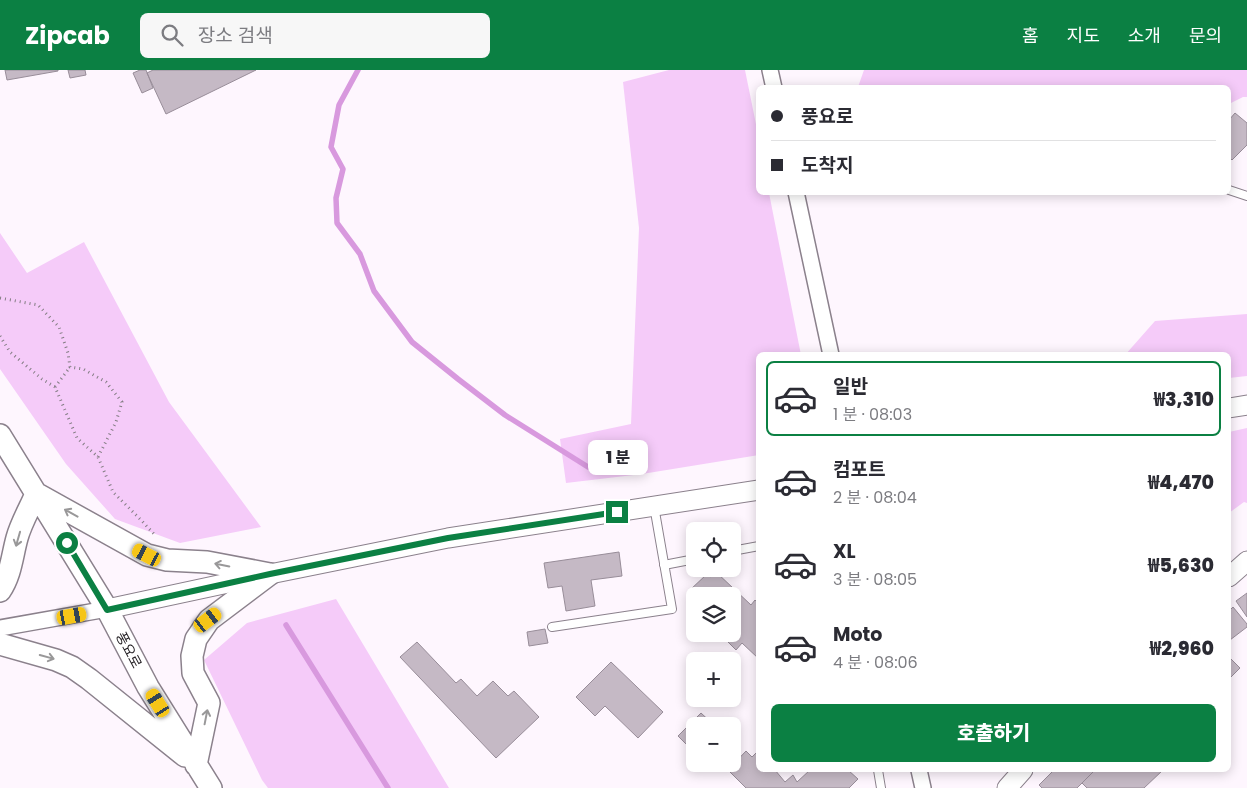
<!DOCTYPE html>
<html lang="ko">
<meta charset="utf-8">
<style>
body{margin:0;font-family:Poppins,"Noto Sans KR",sans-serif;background:#f7f7f7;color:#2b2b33;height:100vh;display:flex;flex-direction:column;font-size:19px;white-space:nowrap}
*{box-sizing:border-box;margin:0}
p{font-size:16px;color:#7c7c81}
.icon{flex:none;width:28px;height:28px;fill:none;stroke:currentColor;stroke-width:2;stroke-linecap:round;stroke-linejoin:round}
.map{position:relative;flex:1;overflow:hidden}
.details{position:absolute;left:756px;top:282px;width:475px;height:420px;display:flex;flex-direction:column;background:#fff;border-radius:8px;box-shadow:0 2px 12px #0003}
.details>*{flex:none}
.banner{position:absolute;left:756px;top:15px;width:475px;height:110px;border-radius:8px;box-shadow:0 2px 12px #0003;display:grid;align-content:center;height:110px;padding:0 15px;background:#fff}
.buttons{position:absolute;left:686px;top:452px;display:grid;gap:10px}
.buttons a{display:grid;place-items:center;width:55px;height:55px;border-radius:8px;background:#fff;box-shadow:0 2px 12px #0003;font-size:25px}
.end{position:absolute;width:22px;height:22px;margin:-11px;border:6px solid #0b8043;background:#fff;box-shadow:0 0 0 2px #fff}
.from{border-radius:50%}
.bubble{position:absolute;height:35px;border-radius:8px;background:#fff;box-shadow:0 2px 12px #0003;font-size:16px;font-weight:800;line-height:35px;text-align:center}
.car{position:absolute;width:15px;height:30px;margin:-15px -8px;border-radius:6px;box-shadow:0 0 4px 1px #0007;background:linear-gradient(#f5c518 24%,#345 0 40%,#f5c518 0 76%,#345 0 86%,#f5c518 0)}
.banner b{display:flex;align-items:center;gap:18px;height:48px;font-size:19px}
.banner b+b{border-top:1px solid #e1e1e2}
.banner i{width:12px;height:12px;background:#2b2b33}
ul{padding:9px 0 0;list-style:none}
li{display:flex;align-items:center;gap:15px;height:75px;margin:0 10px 8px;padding:0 5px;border:2px solid transparent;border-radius:8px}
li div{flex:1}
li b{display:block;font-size:19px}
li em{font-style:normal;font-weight:800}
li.selected{border-color:#0b8043}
li>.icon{width:45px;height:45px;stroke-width:1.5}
.cta{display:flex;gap:10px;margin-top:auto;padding:10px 15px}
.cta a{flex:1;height:58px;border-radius:8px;background:#0b8043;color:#fff;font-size:20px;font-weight:800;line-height:58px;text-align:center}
header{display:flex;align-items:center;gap:30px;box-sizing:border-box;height:70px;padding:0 25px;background:#0b8043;color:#fff}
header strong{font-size:24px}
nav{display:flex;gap:28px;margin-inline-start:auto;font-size:18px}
.search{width:350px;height:45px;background:#f7f7f7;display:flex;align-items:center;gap:12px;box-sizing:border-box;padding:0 18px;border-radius:8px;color:#7c7c81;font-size:19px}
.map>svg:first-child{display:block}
.green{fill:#f5cbf9}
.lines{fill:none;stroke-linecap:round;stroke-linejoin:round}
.stream{stroke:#d899de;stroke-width:5.5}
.building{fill:#c5b9c5;stroke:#988d99}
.service-casing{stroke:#8b818c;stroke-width:10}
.minor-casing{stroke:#8b818c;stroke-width:18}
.tertiary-casing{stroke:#8b818c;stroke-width:21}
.secondary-casing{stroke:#8b818c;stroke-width:24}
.path{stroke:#837d83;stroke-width:3;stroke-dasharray:1 4;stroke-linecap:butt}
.service{stroke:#fff;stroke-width:8}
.minor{stroke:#fff;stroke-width:15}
.tertiary{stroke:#fff;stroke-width:19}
.secondary{stroke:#fff;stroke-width:21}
.oneway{stroke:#999899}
.route{stroke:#0b8043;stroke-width:6}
.labels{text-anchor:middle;stroke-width:4;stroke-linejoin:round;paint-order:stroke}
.street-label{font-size:14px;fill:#1d191d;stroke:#fff}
</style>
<header>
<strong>Zipcab</strong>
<div class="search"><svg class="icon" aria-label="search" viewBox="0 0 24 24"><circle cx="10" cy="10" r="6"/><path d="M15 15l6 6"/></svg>장소 검색</div>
<nav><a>홈</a><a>지도</a><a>소개</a><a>문의</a></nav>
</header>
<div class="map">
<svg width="1247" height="718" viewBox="0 0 1247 718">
<rect width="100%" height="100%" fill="#fef6fe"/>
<path class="green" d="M669,0H745L759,69V122L769,123L801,285H759V385L642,404L566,413L560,369L631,354L639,158L623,12Z
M864,0H1247V27H1243L1229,34V18L858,17Z
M0,163L27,203L84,172L169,332L261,457L180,473L115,449L66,394L0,299Z
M1247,244V306L1229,308V285H1125L1155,251Z
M1247,358V433L1244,432L1229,443V362Z
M336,529L449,718H268L262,710L204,590L247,553Z"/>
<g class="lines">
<path class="stream" d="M358,0L339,35L331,77L343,99L336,128L337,153L360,184L374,221L412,272L458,309L505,345L588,397
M286,555L388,718"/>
</g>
<path class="building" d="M5,0H58V1L7,10Z
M68,0H85L86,5L70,8Z
M140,0H146L153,18L142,23L133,3Z
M153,0H256L166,44L147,3Z
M1235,43L1247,53V75L1232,90L1229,87V50Z
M619,482L622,506L591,510L595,536L566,541L562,516L548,518L544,493Z
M716,502L751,535L755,530L759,534V589L742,573L736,580L720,564H732V526H697L690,520L707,504L711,507Z
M1247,523V547L1236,531Z
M1233,537L1247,554V557L1230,570L1229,568V541Z
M545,559L548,573L529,576L527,562Z
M417,572L456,613L461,609L477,626L493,611L508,626L514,621L539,647L496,688L400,587Z
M1229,587L1240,598L1229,609Z
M611,592L663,642L638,668L605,636L595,646L576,627Z
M701,643L715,656H695V683L678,666Z
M759,680V700H775L785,712L793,705L797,712L810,700H848L858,709L849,718H746L728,700L746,681L752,687Z
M1054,700H1095L1077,718H1042L1039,715Z
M1095,700H1163L1144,718H1087L1082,713Z"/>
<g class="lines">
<g class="service-casing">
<path id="service" d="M1229,120L1247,126
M732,481L759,476
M664,495L695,489
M552,557L672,539L654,436
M878,700L881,718"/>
</g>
<g class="minor-casing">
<path id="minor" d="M770,0L774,18
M796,122L831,285
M0,558L107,539
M919,700L923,718"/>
</g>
<g class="tertiary-casing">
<path id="tertiary" d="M1229,338L1247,335
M1229,507L1247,491
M107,539L270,504L448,468L759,420
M1007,718L1023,700"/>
</g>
<g class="secondary-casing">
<path id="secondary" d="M0,365L107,539L148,617L211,718
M39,425L147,485L167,490L207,492L270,504
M0,521C11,505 12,486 17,468C21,453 30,438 36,424
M0,574L56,590L72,597L89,609L185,686
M196,695L209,633L193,603L192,586L196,569L209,550L270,504"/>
</g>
<path class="path" d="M0,228L38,235L59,257L68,283L70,297L83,299L106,312L122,332L116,352L98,387
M0,266L10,282L42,309L55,317L77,368L98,387L113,422L140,449L154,464
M55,317L70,297"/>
<use href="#service" class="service"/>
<use href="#minor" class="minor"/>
<use href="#tertiary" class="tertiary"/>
<use href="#secondary" class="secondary"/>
</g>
<defs><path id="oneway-shaft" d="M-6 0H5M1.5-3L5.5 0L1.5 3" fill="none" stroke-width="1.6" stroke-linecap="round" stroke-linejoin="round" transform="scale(1.25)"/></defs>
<g class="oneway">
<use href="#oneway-shaft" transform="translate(71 443) rotate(-151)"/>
<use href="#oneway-shaft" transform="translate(18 469) rotate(106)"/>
<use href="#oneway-shaft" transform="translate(222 495) rotate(-169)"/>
<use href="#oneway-shaft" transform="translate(47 587) rotate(15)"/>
<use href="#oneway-shaft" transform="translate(206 647) rotate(-79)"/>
</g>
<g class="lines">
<path class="route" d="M67,473L107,540L270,504L448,468L617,442"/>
</g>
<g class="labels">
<g class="street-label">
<text transform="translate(129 580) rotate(62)" y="5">풍요로</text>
</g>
</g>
</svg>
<div class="buttons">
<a><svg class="icon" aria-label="locate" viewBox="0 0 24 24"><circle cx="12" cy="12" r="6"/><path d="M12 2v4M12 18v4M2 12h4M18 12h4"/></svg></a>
<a><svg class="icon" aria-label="layers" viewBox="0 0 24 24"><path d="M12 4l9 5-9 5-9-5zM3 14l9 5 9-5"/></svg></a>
<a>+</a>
<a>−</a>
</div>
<i class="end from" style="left:67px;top:473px"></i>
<i class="end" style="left:617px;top:442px"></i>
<div class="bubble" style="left:588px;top:370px;width:60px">1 분</div>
<i class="car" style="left:147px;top:485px;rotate:297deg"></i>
<i class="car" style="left:72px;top:546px;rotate:80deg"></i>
<i class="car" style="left:208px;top:550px;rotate:53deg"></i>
<i class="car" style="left:158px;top:633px;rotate:328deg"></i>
<div class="banner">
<b><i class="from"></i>풍요로</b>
<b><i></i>도착지</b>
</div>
<section class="details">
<ul>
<li class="selected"><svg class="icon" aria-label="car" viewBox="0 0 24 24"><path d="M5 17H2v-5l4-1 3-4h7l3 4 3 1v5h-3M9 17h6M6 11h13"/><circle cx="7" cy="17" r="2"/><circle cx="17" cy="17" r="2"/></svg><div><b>일반</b><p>1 분 · 08:03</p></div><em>₩3,310</em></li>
<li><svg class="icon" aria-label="car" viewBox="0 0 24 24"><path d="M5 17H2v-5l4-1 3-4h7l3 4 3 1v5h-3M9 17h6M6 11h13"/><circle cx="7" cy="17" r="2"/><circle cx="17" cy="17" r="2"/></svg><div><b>컴포트</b><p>2 분 · 08:04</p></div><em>₩4,470</em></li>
<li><svg class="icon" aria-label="car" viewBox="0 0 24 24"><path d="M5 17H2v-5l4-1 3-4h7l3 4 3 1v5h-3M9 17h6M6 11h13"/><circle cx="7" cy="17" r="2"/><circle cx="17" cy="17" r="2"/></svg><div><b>XL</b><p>3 분 · 08:05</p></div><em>₩5,630</em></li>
<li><svg class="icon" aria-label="car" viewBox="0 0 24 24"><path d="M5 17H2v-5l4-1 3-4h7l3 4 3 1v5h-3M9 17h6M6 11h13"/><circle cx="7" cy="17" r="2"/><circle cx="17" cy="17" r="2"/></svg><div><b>Moto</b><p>4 분 · 08:06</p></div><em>₩2,960</em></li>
</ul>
<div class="cta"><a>호출하기</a></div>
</section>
</div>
